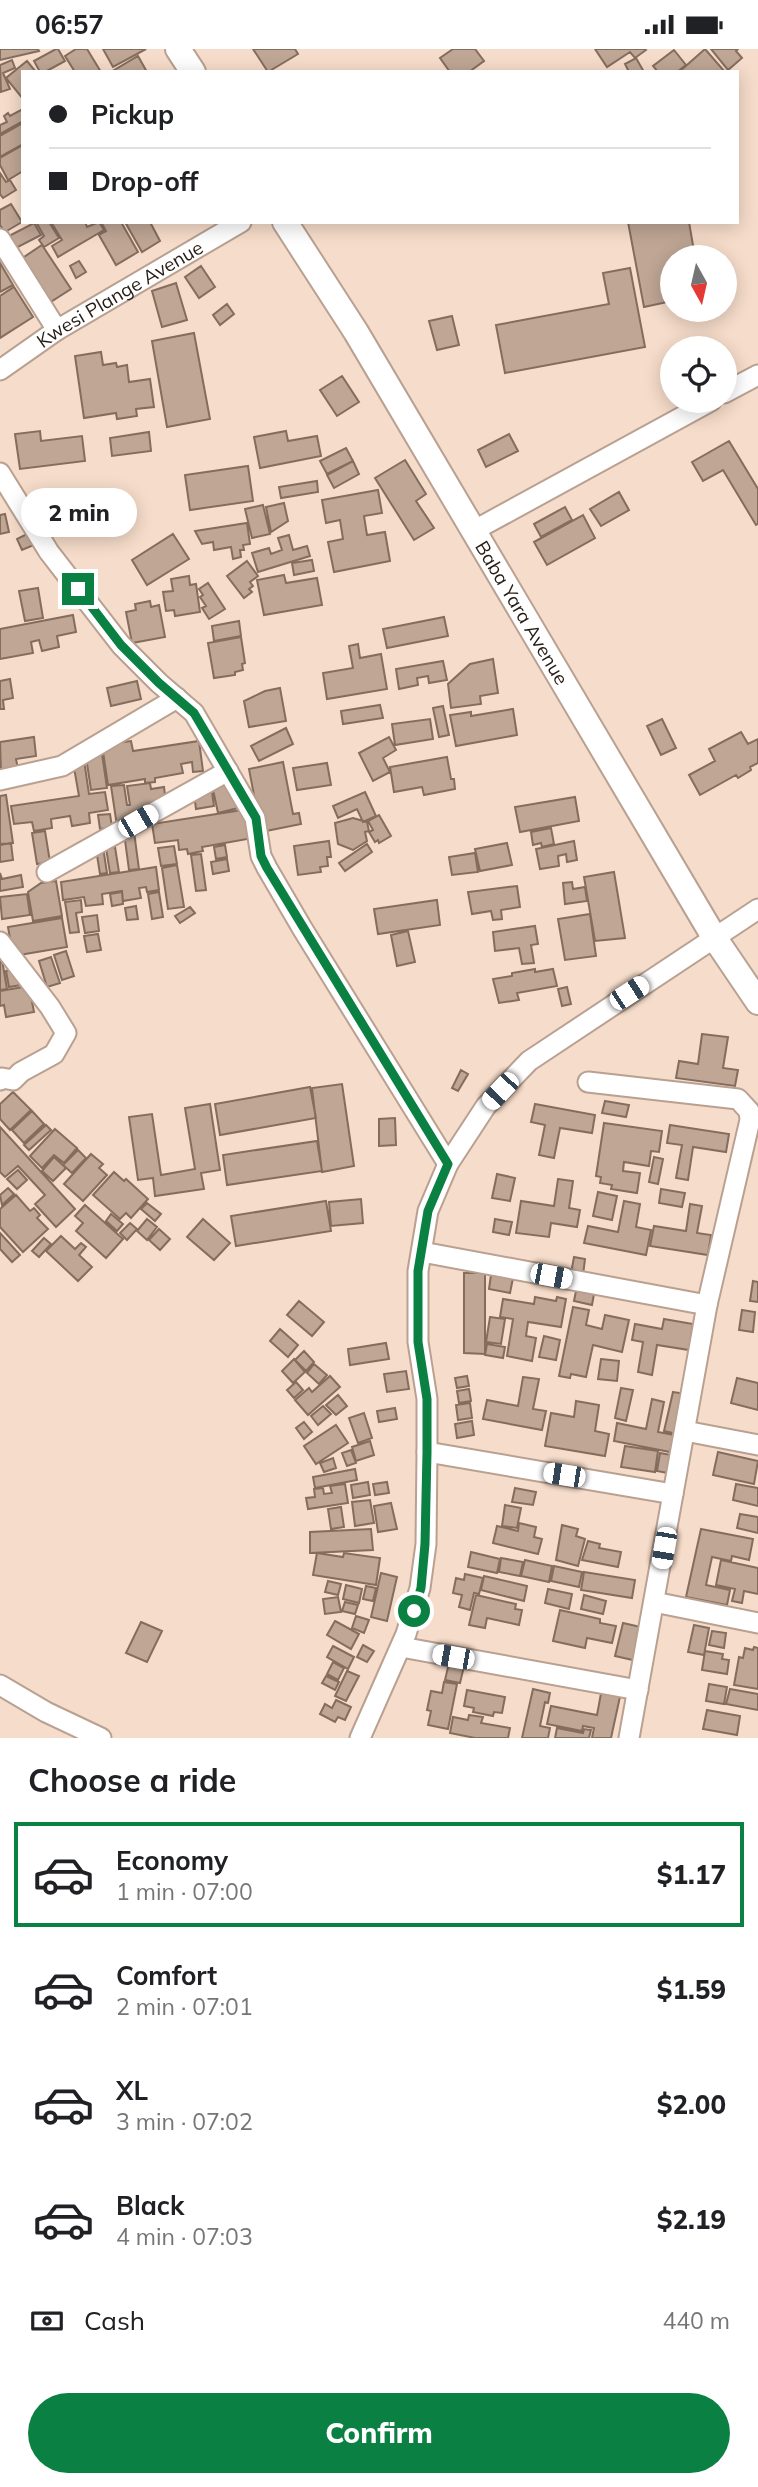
<!DOCTYPE html>
<meta charset="utf-8">
<style>
body{margin:0;font-family:Mulish,sans-serif;background:#f2f2f2;color:#202124;height:100vh;display:flex;flex-direction:column;font-size:26px;white-space:nowrap}
*{box-sizing:border-box;margin:0}
p{font-size:23px;color:#757577}
.icon{flex:none;width:38px;height:38px;fill:none;stroke:currentColor;stroke-width:2;stroke-linecap:round;stroke-linejoin:round}
.map{position:relative;height:1689px;overflow:hidden}
.side{display:flex;flex-direction:column;background:#fff;flex:1}
.side>*{flex:none}
.hud{position:absolute;left:21px;top:21px;width:718px;height:154px;border-radius:0px;box-shadow:0 4px 18px #0003;display:grid;align-content:center;height:154px;padding:0 28px;background:#fff}
.needle{width:46px;rotate:172deg}
.tools{position:absolute;left:660px;top:196px;display:grid;gap:14px}
.tools a{display:grid;place-items:center;width:77px;height:77px;border-radius:50%;background:#fff;box-shadow:0 4px 18px #0003;font-size:35px}
.end{position:absolute;width:32px;height:32px;margin:-16px;border:9px solid #0b8043;background:#fff;box-shadow:0 0 0 4px #fff}
.from{border-radius:50%}
.bubble{position:absolute;height:49px;border-radius:24px;background:#fff;box-shadow:0 4px 18px #0003;font-size:23px;font-weight:800;line-height:49px;text-align:center}
.car{position:absolute;width:21px;height:42px;margin:-21px -10px;border-radius:9px;box-shadow:0 0 5px 2px #0007;background:linear-gradient(#fff 24%,#345 0 40%,#fff 0 76%,#345 0 86%,#fff 0)}
.hud b{display:flex;align-items:center;gap:24px;height:66px;font-size:26px}
.hud b+b{border-top:2px solid #e0e0e0}
.hud i{width:18px;height:18px;background:#202124}
ul{padding:0;list-style:none}
li{display:flex;align-items:center;gap:21px;height:105px;margin:0 14px 10px;padding:0 14px;border:4px solid transparent;border-radius:0px}
li div{flex:1}
li b{display:block;font-size:26px}
li em{font-style:normal;font-weight:800}
li.current{border-color:#0b8043}
li>.icon{width:63px;height:63px;stroke-width:1.5}
h2{padding:0 28px;font-size:32px;line-height:84px}
.pay{display:flex;align-items:center;gap:18px;height:77px;padding:0 28px;font-size:26px}
.pay p{margin-inline-start:auto}
.primary-button{display:flex;gap:14px;margin-top:auto;padding:14px 28px}
.primary-button a{flex:1;height:80px;border-radius:42px;background:#0b8043;color:#fff;font-size:28px;font-weight:800;line-height:80px;text-align:center}
.status{display:flex;justify-content:space-between;align-items:center;height:49px;padding:0 35px;background:#fff;direction:ltr}
.status svg{height:19px;fill:currentColor}
.map>svg:first-child{display:block}
.building{fill:#bfa695;stroke:#856d5e;stroke-width:2}
.lines{fill:none;stroke-linecap:round;stroke-linejoin:round}
.minor-casing{stroke:#b9a090;stroke-width:23}
.major-casing{stroke:#b9a090;stroke-width:28}
.minor{stroke:#fff;stroke-width:19}
.major{stroke:#fff;stroke-width:24}
.route{stroke:#0b8043;stroke-width:9}
.labels{text-anchor:middle;stroke-width:6;stroke-linejoin:round;paint-order:stroke}
.street-label{font-size:19px;fill:#251c15;stroke:#fff}
</style>
<div class="status"><b>06:57</b><svg viewBox="0 0 49 12"><path d="M0 12V9h3v3zM5 12V6h3v6zM10 12V3h3v9zM15 12V0h3v12zM26 1h20v11H26zM47 4h2v5h-2z"/></svg></div>
<div class="map">
<svg width="758" height="1689" viewBox="0 0 758 1689">
<rect width="100%" height="100%" fill="#f6dcca"/>
<path class="building" d="M0,0H38L39,2L0,11Z
M56,0H58L65,12L45,23H40L34,12Z
M76,0H87L101,23H75L65,7Z
M103,0H146L113,18Z
M253,0H295L298,5L268,23Z
M453,0H475L484,12L469,23H450L440,9Z
M595,0H645L646,1L635,9L630,3L607,18Z
M705,0L725,23H679Z
M711,0H738L736,2L742,9L728,21Z
M674,1L686,16L677,23H658L653,17Z
M138,7L147,23H111Z
M636,9L644,23H629L625,15Z
M12,11L15,19L3,24L10,40L1,43L0,16Z
M27,12L36,23H23V50L6,29Z
M23,60V72L0,85V76L7,73L4,67L8,64L10,67Z
M23,74V95L0,108V87Z
M23,96V122L8,131L0,116V109Z
M0,124L6,133L10,131L16,141L3,149L0,145Z
M11,155L22,173L5,183L0,176V161Z
M36,173H49L59,189L44,198L39,191L44,187Z
M51,173H85L87,178L99,173L104,181L58,208L52,197L62,191Z
M101,173H121L138,203L116,216L99,186L106,182Z
M125,173H150L160,192L142,203Z
M628,173H689L695,208H672V252L644,258Z
M34,174L41,186L16,199L9,187Z
M42,196L71,240L49,254L21,210Z
M79,212L86,223L76,229L70,217Z
M0,214L13,236L0,243Z
M201,217L215,238L199,249L185,228Z
M630,219L645,298L505,324L496,276L609,255L603,224Z
M176,234L187,271L162,278L152,242Z
M14,238L33,268L0,289V247Z
M227,255L234,265L220,276L213,266Z
M452,267L459,296L437,301L429,272Z
M194,284L210,370L167,378L152,292Z
M101,303L103,316L116,314L117,318L127,316L129,333L150,330L154,358L136,360L137,367L117,370L116,364L84,369L75,307Z
M342,327L359,353L337,367L320,341Z
M40,382L41,392L82,387L85,412L20,420L15,385Z
M286,382L288,392L317,387L321,407L260,419L254,388Z
M149,383L151,402L112,407L110,389Z
M509,385L518,402L486,418L478,401Z
M729,392L758,440V475L756,476L723,421L703,432L692,413Z
M346,399L353,412L327,425L320,412Z
M405,411L426,445L416,452L434,479L414,491L375,429Z
M353,412L359,425L334,439L327,426Z
M248,417L253,452L190,461L185,426Z
M317,432L318,443L281,449L279,438Z
M378,441L382,464L364,467L367,486L385,483L390,512L334,523L328,493L343,490L340,471L326,474L322,451Z
M619,443L629,461L601,477L590,460Z
M284,454L288,472L271,483L266,458Z
M263,456L270,485L252,489L245,460Z
M565,458L572,471L541,488L534,475Z
M5,465L9,483L0,485V466Z
M583,466L595,489L547,516L534,493Z
M247,474L250,495L243,496L244,501H240L241,508L233,510L231,498L214,501L213,493L202,495L195,482Z
M31,483L36,495L22,501L17,490Z
M173,485L189,510L147,536L132,511Z
M289,486L293,501L307,497L310,507L258,523L252,504L269,499L271,505L282,501L278,489Z
M312,511L314,522L294,526L292,514Z
M247,512L258,527L250,533L253,537L249,540L252,543L244,549L227,527Z
M284,526L286,534L317,529L322,556L264,566L257,531Z
M189,527L190,536L196,535L200,563L175,567L174,561L166,562L163,543L173,542L171,530Z
M208,534L225,560L209,570L202,559L206,557L200,548L203,546L199,540Z
M38,539L43,569L25,572L19,542Z
M150,552L151,558L159,556L165,588L132,594L126,563L136,561L135,555Z
M73,566L76,583L57,587L59,598L42,602L39,591L31,593L33,604L0,610V580Z
M444,568L448,587L387,599L383,580Z
M239,572L241,587L214,592L212,577Z
M241,588L245,614L242,615L243,621L235,623V626L214,629L208,594Z
M358,595L360,609L381,605L387,640L327,650L323,624L353,619L349,597Z
M493,610L498,644L480,647L481,655L451,659L448,635L470,615Z
M443,612L447,631L429,634L428,627L417,629L418,636L399,640L396,620Z
M10,630L13,649L3,651L4,660H0V632Z
M137,632L141,650L111,657L107,639Z
M280,639L286,672L249,678L244,652L265,642Z
M380,656L383,669L343,675L341,662Z
M443,657L449,686L439,688L433,659Z
M513,660L517,686L456,697L450,666L471,663V667Z
M430,670L433,690L395,696L392,675Z
M662,670L676,699L661,706L647,677Z
M286,679L293,695L259,712L251,697Z
M741,683L748,695L758,690V714L750,718L751,721L738,729L736,726L700,746L689,726L715,712L709,700Z
M34,688L36,707L16,710L18,720L1,723L0,693Z
M389,688L396,701L383,709L390,723L373,732L359,704Z
M131,692L133,702L199,692L203,722L193,723L192,713L181,715L183,724L155,729V733L145,734V730L108,736L102,696Z
M102,705L107,739L91,741L86,708Z
M447,708L451,730H454L455,740L424,746L422,738L394,743L390,718Z
M84,711L89,745L105,743L108,761L89,764L90,774L72,777L70,767L51,770L52,779L34,782L32,773L14,775L11,757L79,747L73,713Z
M283,713L293,765L299,764L301,775L261,783L249,720Z
M327,714L331,736L297,741L293,719Z
M224,727L242,758L218,764L212,736Z
M150,734L151,740L164,738L166,754L143,758L144,765H130L131,775L117,777L111,737L124,736L127,756H130L127,737Z
M211,736L214,757L196,760L194,745Z
M365,743L376,767L363,773L357,760L338,769L333,757Z
M6,746L13,794L0,795V747Z
M575,748L579,772L520,783L515,758Z
M249,760L253,789L202,798L203,802L188,805L187,800L179,801L178,791L155,794L152,775Z
M110,765L112,778L100,780L98,766Z
M379,766L391,787L379,794L378,791L375,793L369,783L373,781L368,772Z
M353,769L367,773L369,782L365,783L367,792L353,801L338,795L335,774Z
M551,779L554,795L542,798L541,794L533,796L531,783Z
M45,782L50,813L37,815L32,784Z
M134,783L139,820L129,821L124,784Z
M329,792L331,808H327L328,817L320,818L321,823L298,826L294,797Z
M574,792L577,811L567,813L566,805L558,807L559,817L540,820L536,800Z
M11,794L13,811L0,813V796Z
M507,794L512,816L480,822L475,800Z
M367,795L372,803L345,822L339,814Z
M225,796L227,808L216,810L214,798Z
M174,797L177,815L161,817L158,799Z
M103,798L107,824L100,825L96,800Z
M115,798L119,823L110,824L106,799Z
M475,804L478,823L452,826L449,808Z
M201,805L206,841L196,842L191,806Z
M227,810L229,822L213,825L211,813Z
M177,816L184,858L168,860L162,819Z
M156,818L159,841L147,843L146,838L139,839L141,849L123,852L122,842L102,845L103,855L86,857L84,848L63,851L61,833Z
M614,823L625,889L595,892L584,828Z
M0,824L2,830L21,826L23,838L0,842Z
M56,832L62,867L33,872L28,843L41,834Z
M572,833L573,840L585,838L587,852L565,855L563,834Z
M517,837L520,858L501,861L502,870L493,871L491,862L472,865L468,843Z
M122,843L123,855L112,857L110,845Z
M159,843L163,868L152,870L148,845Z
M27,845L30,866L2,870L0,848Z
M81,851L82,863L76,864L79,883L70,884L65,853Z
M437,851L440,876L378,885L374,860Z
M136,857L138,870L127,871L125,859Z
M190,858L195,864L180,874L175,867Z
M590,865L596,907L565,911L558,870Z
M97,866L99,882L85,884L82,868Z
M62,869L67,898L13,907L8,878Z
M535,877L538,895L531,896L534,914L522,915L519,899L495,902L493,883Z
M408,882L415,913L397,917L391,886Z
M98,885L101,901L87,903L84,887Z
M0,899L7,940L0,941Z
M66,902L74,927L62,931L54,906Z
M51,908L60,934L47,938L39,912Z
M18,919L21,936L9,938L6,922Z
M535,920V923L553,920L557,937L517,944L519,951L499,954L493,930L512,927V924Z
M29,937L34,963L6,968L4,956L0,957V942Z
M567,938L571,955L562,957L558,940Z
M702,985L728,988L723,1019L738,1021L735,1037L676,1029L679,1012L698,1015Z
M461,1021L468,1025L458,1042L452,1039Z
M342,1035L354,1117L322,1123L312,1039Z
M310,1038L316,1069L220,1086L215,1055Z
M13,1043L31,1061L10,1081L0,1070V1055Z
M605,1052L629,1056L626,1068L602,1064Z
M210,1055L220,1121L201,1124L204,1140L155,1147L153,1129L138,1131L129,1068L152,1065L161,1126L195,1120L185,1059Z
M535,1055L595,1066L592,1084L560,1079L554,1109L539,1106L545,1076L531,1073Z
M32,1062L44,1075L24,1094L12,1081Z
M395,1069L396,1096L379,1097V1070Z
M604,1074L662,1082L659,1103L651,1102L649,1117L624,1113L623,1122L640,1124L637,1144L611,1140L612,1136L600,1134L601,1128L596,1127Z
M46,1076L51,1081L29,1101L24,1096Z
M670,1076L729,1085L726,1103L693,1098L688,1131L676,1129L682,1096L667,1094Z
M0,1078L75,1160L56,1178L35,1155L45,1146L18,1117L5,1128L0,1123Z
M55,1080L77,1099L64,1114L54,1106L42,1119L30,1107Z
M317,1092L322,1122L227,1136L223,1106Z
M78,1101L86,1109L72,1124L63,1116Z
M91,1105L103,1115L99,1119L107,1126L83,1152L64,1135Z
M54,1108L66,1119L53,1132L42,1122Z
M654,1108L663,1110L658,1135L649,1133Z
M18,1121L27,1131L17,1140L7,1130Z
M114,1123L124,1132L126,1130L148,1150L131,1169L126,1164L120,1170L93,1146Z
M497,1125L515,1129L510,1152L492,1149Z
M558,1130L573,1132L569,1159L580,1161L577,1178L551,1174L549,1188L516,1184L521,1152L554,1157Z
M8,1139L14,1145L2,1156L0,1146Z
M661,1140L685,1144L682,1158L659,1154Z
M598,1143L617,1147L612,1171L593,1167Z
M16,1146L30,1162L34,1159L40,1166L37,1169L48,1180L23,1203L0,1178V1160Z
M361,1150L363,1174L331,1177L329,1153Z
M326,1152L331,1182L236,1197L231,1167Z
M624,1152L640,1155L636,1178L651,1181L646,1206L584,1194L588,1177L618,1183Z
M147,1154L161,1165L155,1172L141,1160Z
M690,1155L702,1157L697,1184L711,1186L708,1206L650,1197L654,1177L686,1182Z
M85,1156L123,1190L106,1209L76,1182L83,1174L75,1167Z
M111,1165L123,1175L117,1182L106,1172Z
M147,1170L157,1178L147,1191L137,1182Z
M203,1170L230,1194L214,1211L187,1188Z
M495,1170L512,1173L509,1186L493,1183Z
M130,1174L137,1180L127,1191L120,1184Z
M159,1180L170,1190L160,1201L149,1191Z
M0,1184L20,1206L12,1213L0,1200Z
M61,1187L75,1200L81,1194L86,1198L79,1206L92,1218L78,1232L46,1202Z
M44,1189L51,1195L39,1208L32,1202Z
M574,1208L585,1210L583,1226L571,1224Z
M464,1224H485V1305L464,1304Z
M491,1226L513,1229L510,1244L489,1240Z
M753,1232L758,1233V1253L750,1252Z
M576,1242L594,1245L592,1256L574,1252Z
M535,1248L556,1252L557,1248L566,1250L561,1278L528,1273L526,1287L536,1289L532,1312L507,1307L513,1270L500,1268L503,1250L534,1255Z
M299,1252L324,1273L312,1287L287,1266Z
M573,1258L589,1261L586,1276L602,1280L605,1266L629,1271L622,1303L593,1296L586,1328L571,1325L570,1329L559,1327Z
M742,1261L755,1263L753,1283L739,1281Z
M490,1268L505,1270L501,1295L486,1293Z
M664,1270L693,1275L689,1301L657,1296L652,1326L638,1323L643,1293L632,1291L635,1275L662,1280Z
M280,1280L298,1296L288,1308L270,1292Z
M544,1287L560,1291L556,1311L539,1308Z
M386,1294L389,1310L350,1316L348,1300Z
M487,1295L505,1298L503,1309L485,1306Z
M304,1302L314,1313L306,1322L295,1311Z
M294,1310L305,1323L293,1334L282,1322Z
M601,1310L619,1312L617,1332L598,1330Z
M314,1315L327,1326L319,1335L307,1324Z
M406,1322L409,1340L387,1343L384,1325Z
M330,1327L340,1338L308,1366L295,1351L309,1339L312,1343Z
M467,1327L469,1337L457,1339L455,1329Z
M523,1328L539,1330L533,1360L546,1362L542,1381L483,1370L487,1351L518,1357Z
M737,1329L758,1334V1361L731,1354Z
M296,1333L303,1341L294,1349L287,1341Z
M621,1339L633,1341L626,1372L615,1369Z
M469,1340L471,1352L459,1354L457,1342Z
M673,1343L686,1345L677,1385L664,1382Z
M338,1346L347,1357L336,1366L326,1356Z
M652,1350L664,1353L658,1383L674,1386L670,1403L614,1392L617,1374L646,1380Z
M576,1352L599,1356L595,1382L609,1385L605,1407L545,1397L551,1364L574,1368Z
M470,1354L472,1369L458,1371L456,1356Z
M323,1357L331,1365L318,1376L311,1367Z
M395,1359L397,1370L379,1373L377,1362Z
M364,1364L372,1389L358,1394L349,1369Z
M472,1372L474,1386L457,1389L455,1375Z
M304,1373L312,1383L304,1390L296,1379Z
M336,1376L348,1394L316,1415L304,1397Z
M370,1392L374,1406L356,1412L352,1398Z
M625,1397L658,1402L655,1423L621,1418Z
M351,1401L356,1414L347,1417L342,1404Z
M718,1403L758,1412L754,1435L713,1426Z
M660,1404L671,1406L668,1424L657,1422Z
M333,1409L336,1419L324,1423L320,1414Z
M355,1420L357,1431L315,1439L313,1428Z
M368,1433L370,1446L353,1449L351,1436Z
M387,1433L389,1444L375,1446L373,1435Z
M345,1435L348,1454L308,1460L306,1449L315,1448L314,1440L323,1439L324,1445L332,1444L330,1437Z
M736,1435L758,1439V1457L733,1451Z
M515,1439L536,1443L533,1456L512,1453Z
M370,1451L374,1474L355,1477L352,1453Z
M391,1454L397,1480L378,1483L374,1457Z
M505,1456L521,1459L517,1479L502,1477Z
M341,1458L344,1478L331,1480L328,1460Z
M740,1465L758,1468V1484L737,1479Z
M519,1474L536,1478L534,1488L542,1490L538,1505L493,1494L497,1477L518,1482Z
M562,1476L578,1480L576,1487L585,1490L578,1517L556,1511Z
M371,1480L373,1501L310,1504V1483Z
M701,1480L753,1490L749,1511L732,1507L731,1512L712,1508L706,1536L730,1541L727,1556L686,1548Z
M588,1492L600,1495L599,1499L621,1503L618,1518L582,1511Z
M471,1503L500,1510L497,1524L468,1518Z
M317,1504L343,1508L344,1504L380,1509L376,1536L313,1526Z
M501,1509L523,1513L520,1527L499,1523Z
M525,1511L552,1517L549,1533L521,1527Z
M721,1511L758,1519V1545L744,1542L742,1554L732,1552L735,1540L716,1536Z
M554,1517L582,1523L579,1538L551,1532Z
M584,1523L635,1531L632,1549L581,1541Z
M381,1524L397,1528L387,1572L371,1568Z
M465,1525L483,1529L479,1545L474,1544L470,1561L459,1558L462,1546L453,1544L456,1529L464,1531Z
M484,1527L527,1537L524,1552L481,1541Z
M328,1532L341,1535L338,1546L325,1543Z
M346,1536L362,1540L359,1554L343,1550Z
M366,1537L376,1539L373,1552L363,1550Z
M548,1540L572,1545L569,1560L545,1554Z
M476,1546L516,1555L515,1560L522,1561L519,1576L487,1569L485,1579L469,1576Z
M584,1546L606,1552L603,1565L581,1560Z
M338,1548L341,1563L325,1565L323,1550Z
M345,1553L358,1556L355,1565L342,1562Z
M560,1561L600,1570V1574L616,1577L612,1594L587,1589L585,1599L553,1592Z
M356,1567L369,1571L364,1584L352,1579Z
M335,1572L359,1585L351,1600L327,1586Z
M141,1573L162,1582L147,1613L126,1604Z
M623,1574L645,1579L637,1612L615,1607Z
M694,1576L709,1579L704,1606L688,1603Z
M712,1582L726,1584L724,1599L709,1596Z
M363,1596L374,1602L367,1613L357,1608Z
M333,1597L354,1608L348,1620L327,1608Z
M754,1598L758,1599V1640L734,1636L739,1608L743,1609L745,1599L753,1601Z
M705,1602L723,1605L722,1610L729,1611L727,1625L702,1621Z
M450,1610L465,1613L460,1634L445,1631Z
M333,1613L344,1619L338,1631L327,1625Z
M347,1622L359,1627L346,1652L335,1647Z
M326,1627L339,1633L335,1641L322,1634Z
M444,1633L457,1635L448,1680L428,1676L431,1662L427,1661L431,1642L442,1644Z
M709,1635L727,1638L724,1655L706,1652Z
M602,1639L621,1643L611,1689H592L594,1679L583,1677L582,1682L547,1675L551,1657L597,1666Z
M533,1640L550,1644L548,1654L545,1653L540,1677L550,1679L548,1689H522Z
M730,1640L758,1645V1661L726,1655Z
M467,1641L505,1648L502,1664L494,1663L493,1667L473,1663L474,1659L464,1657Z
M336,1651L351,1658L345,1671L338,1668L335,1673L320,1665L325,1655L332,1659Z
M707,1661L740,1667L737,1686L703,1680Z
M469,1666L483,1668L481,1674L510,1679L508,1689H475L450,1684L453,1668L468,1671Z
M557,1679L583,1684L584,1680L591,1681L589,1689H555Z"/>
<g class="lines">
<g class="minor-casing">
<g id="minor">
<path d="M0,190L57,281"/>
<path id="s1" d="M0,321L57,281L241,173"/>
<path d="M724,344L758,326"/>
<path d="M0,424L49,503L121,596L159,634L194,664L255,769L261,807L267,819L302,879L448,1115"/>
<path d="M473,482L711,352"/>
<path d="M0,731L62,717L177,649"/>
<path d="M47,823L228,722"/>
<path d="M0,893L50,958L66,984L54,1005L21,1023L13,1031L2,1029L0,1031"/>
<path d="M588,1033L738,1050L749,1062L750,1071L707,1256L629,1689"/>
<path d="M422,1203L707,1256"/>
<path d="M685,1382L758,1396"/>
<path d="M427,1403L673,1445"/>
<path d="M654,1553L758,1574"/>
<path d="M401,1598L638,1641"/>
<path d="M0,1636L46,1663L101,1689"/>
<path d="M360,1689L406,1585L420,1539L426,1495L427,1403V1350L418,1293V1222L428,1162L448,1115L486,1057L529,1012L758,860"/>
</g>
</g>
<g class="major-casing">
<g id="major">
<path d="M178,0L193,23"/>
<path id="s2" d="M285,173L356,283L714,888L758,953"/>
</g>
</g>
<use href="#minor" class="minor"/>
<use href="#major" class="major"/>
</g>
<g class="lines">
<path class="route" d="M78,540L121,596L159,634L194,664L256,769L261,807L267,819L448,1115L428,1162L418,1222V1293L427,1350V1403L425,1495L421,1539L414,1562"/>
</g>
<g class="labels">
<g class="street-label">
<text dy="7" stroke="none"><textPath href="#s1" startOffset="142">Kwesi Plange Avenue</textPath></text>
<text dy="7" stroke="none"><textPath href="#s2" startOffset="457">Baba Yara Avenue</textPath></text>
</g>
</g>
</svg>
<div class="tools">
<a><svg class="needle" viewBox="-14 -14 28 28"><path d="M0-13l5 13h-10z" fill="#e53935"/><path d="M0 13l5-13h-10z" fill="#757577"/></svg></a>
<a><svg class="icon" aria-label="locate" viewBox="0 0 24 24"><circle cx="12" cy="12" r="6"/><path d="M12 2v4M12 18v4M2 12h4M18 12h4"/></svg></a>
</div>
<i class="end from" style="left:414px;top:1562px"></i>
<i class="end" style="left:78px;top:540px"></i>
<div class="bubble" style="left:21px;top:439px;width:116px">2 min</div>
<i class="car" style="left:138px;top:772px;rotate:60deg"></i>
<i class="car" style="left:629px;top:944px;rotate:57deg"></i>
<i class="car" style="left:500px;top:1042px;rotate:223deg"></i>
<i class="car" style="left:551px;top:1227px;rotate:101deg"></i>
<i class="car" style="left:564px;top:1426px;rotate:279deg"></i>
<i class="car" style="left:664px;top:1499px;rotate:190deg"></i>
<i class="car" style="left:453px;top:1608px;rotate:280deg"></i>
<div class="hud">
<b><i class="from"></i>Pickup</b>
<b><i></i>Drop-off</b>
</div>
</div>
<section class="side">
<h2>Choose a ride</h2>
<ul>
<li class="current"><svg class="icon" aria-label="car" viewBox="0 0 24 24"><path d="M5 17H2v-5l4-1 3-4h7l3 4 3 1v5h-3M9 17h6M6 11h13"/><circle cx="7" cy="17" r="2"/><circle cx="17" cy="17" r="2"/></svg><div><b>Economy</b><p>1 min · 07:00</p></div><em>$1.17</em></li>
<li><svg class="icon" aria-label="car" viewBox="0 0 24 24"><path d="M5 17H2v-5l4-1 3-4h7l3 4 3 1v5h-3M9 17h6M6 11h13"/><circle cx="7" cy="17" r="2"/><circle cx="17" cy="17" r="2"/></svg><div><b>Comfort</b><p>2 min · 07:01</p></div><em>$1.59</em></li>
<li><svg class="icon" aria-label="car" viewBox="0 0 24 24"><path d="M5 17H2v-5l4-1 3-4h7l3 4 3 1v5h-3M9 17h6M6 11h13"/><circle cx="7" cy="17" r="2"/><circle cx="17" cy="17" r="2"/></svg><div><b>XL</b><p>3 min · 07:02</p></div><em>$2.00</em></li>
<li><svg class="icon" aria-label="car" viewBox="0 0 24 24"><path d="M5 17H2v-5l4-1 3-4h7l3 4 3 1v5h-3M9 17h6M6 11h13"/><circle cx="7" cy="17" r="2"/><circle cx="17" cy="17" r="2"/></svg><div><b>Black</b><p>4 min · 07:03</p></div><em>$2.19</em></li>
</ul>
<div class="pay"><svg class="icon" aria-label="cash" viewBox="0 0 24 24"><path d="M3 7h18v10H3z"/><circle cx="12" cy="12" r="2"/></svg>Cash<p>440 m</p></div>
<div class="primary-button"><a>Confirm</a></div>
</section>
